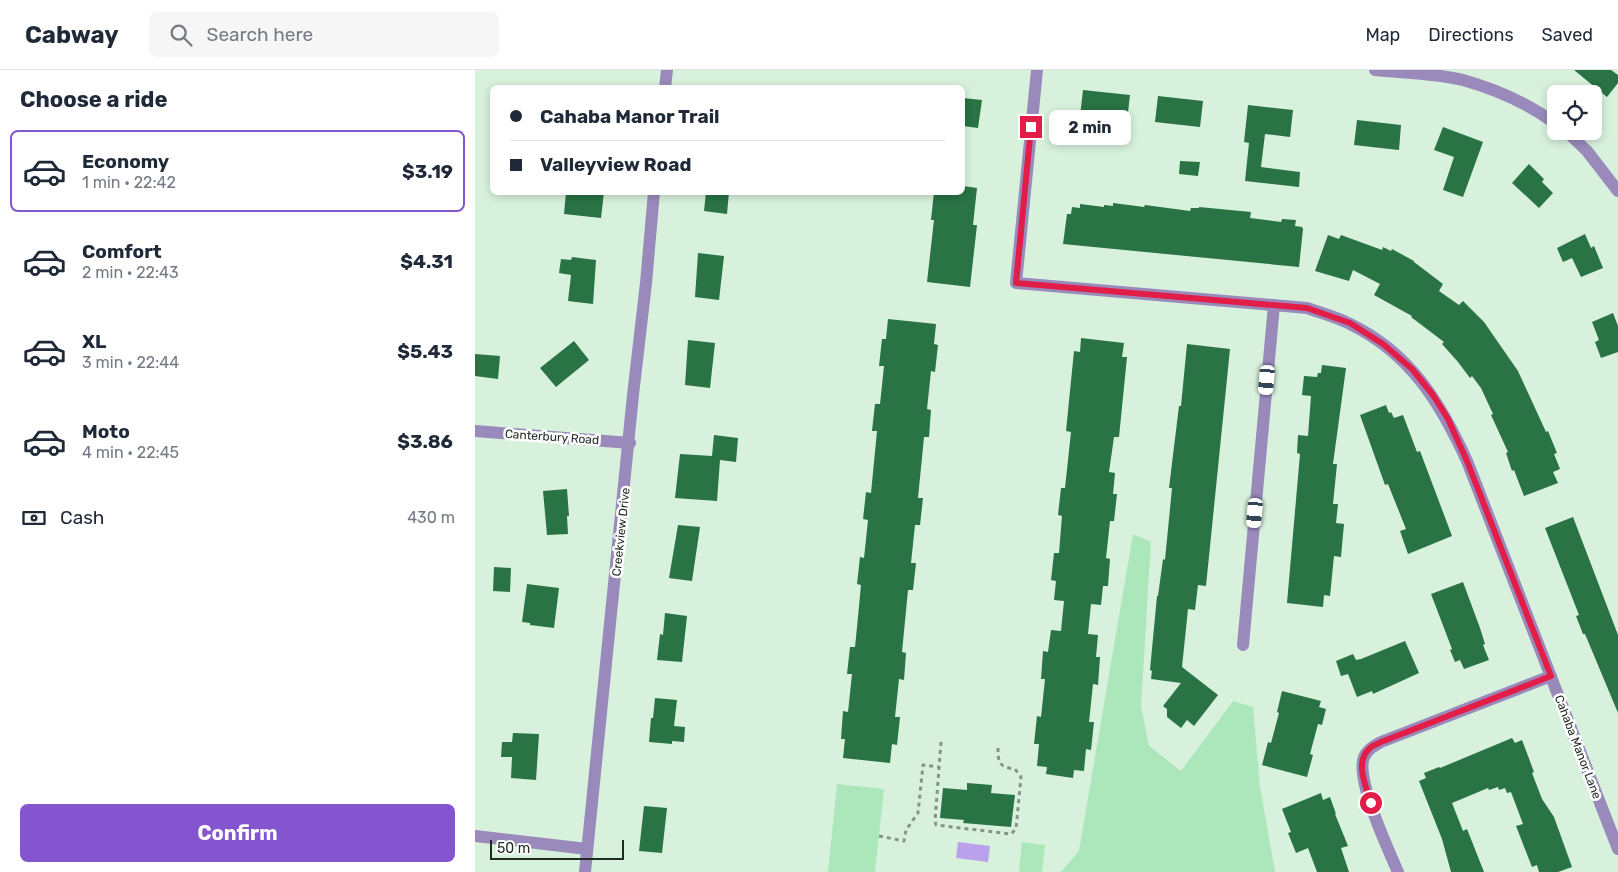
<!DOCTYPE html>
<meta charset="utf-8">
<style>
body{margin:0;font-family:Rubik,sans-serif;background:#f6f6f7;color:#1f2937;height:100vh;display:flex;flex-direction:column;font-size:19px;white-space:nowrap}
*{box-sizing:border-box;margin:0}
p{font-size:16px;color:#747a83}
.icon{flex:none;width:28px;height:28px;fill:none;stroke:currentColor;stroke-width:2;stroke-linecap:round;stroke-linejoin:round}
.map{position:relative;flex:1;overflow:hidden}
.side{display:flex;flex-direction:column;background:#fff;width:475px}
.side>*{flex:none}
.banner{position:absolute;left:15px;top:15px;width:475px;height:110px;border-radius:8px;box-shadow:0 2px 8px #0003;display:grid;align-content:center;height:110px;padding:0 20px;background:#fff}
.buttons{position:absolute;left:1072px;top:15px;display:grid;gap:10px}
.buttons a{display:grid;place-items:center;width:55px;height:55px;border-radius:8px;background:#fff;box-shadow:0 2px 8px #0003;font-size:25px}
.scale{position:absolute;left:15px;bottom:12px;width:134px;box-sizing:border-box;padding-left:5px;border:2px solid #222c25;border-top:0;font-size:14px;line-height:18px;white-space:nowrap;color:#222c25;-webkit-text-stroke:4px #fff;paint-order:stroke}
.end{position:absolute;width:22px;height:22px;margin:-11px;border:6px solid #e11d48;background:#fff;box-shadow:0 0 0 2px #fff}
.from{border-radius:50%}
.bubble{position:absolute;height:35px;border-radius:8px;background:#fff;box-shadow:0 2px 8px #0003;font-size:16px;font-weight:700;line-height:35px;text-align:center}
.car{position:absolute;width:15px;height:30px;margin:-15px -8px;border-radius:6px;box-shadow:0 0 4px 1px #0007;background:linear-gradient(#fff 24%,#345 0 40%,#fff 0 76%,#345 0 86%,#fff 0)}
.banner b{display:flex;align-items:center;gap:18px;height:48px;font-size:19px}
.banner b+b{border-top:1px solid #e0e1e3}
.banner i{width:12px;height:12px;background:#1f2937}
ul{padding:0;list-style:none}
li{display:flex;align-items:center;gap:15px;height:82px;margin:0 10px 8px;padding:0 10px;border:2px solid transparent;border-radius:8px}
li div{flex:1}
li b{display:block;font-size:19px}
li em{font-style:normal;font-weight:700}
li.on{border-color:#8455ce}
li>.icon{width:45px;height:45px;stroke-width:1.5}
h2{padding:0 20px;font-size:22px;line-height:60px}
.pay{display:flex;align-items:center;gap:12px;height:55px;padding:0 20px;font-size:19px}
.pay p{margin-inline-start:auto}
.action{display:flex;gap:10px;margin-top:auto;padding:10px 20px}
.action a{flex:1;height:58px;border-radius:8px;background:#8455ce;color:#fff;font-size:20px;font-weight:700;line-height:58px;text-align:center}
header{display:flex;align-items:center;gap:30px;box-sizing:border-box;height:70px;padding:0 25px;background:#fff;border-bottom:1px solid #e0e1e3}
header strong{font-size:24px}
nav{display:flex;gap:28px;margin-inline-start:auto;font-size:18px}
.search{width:350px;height:45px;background:#f6f6f7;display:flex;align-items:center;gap:12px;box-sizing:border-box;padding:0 18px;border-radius:8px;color:#747a83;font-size:19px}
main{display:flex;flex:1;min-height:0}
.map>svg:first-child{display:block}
.green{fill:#ace6bb}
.water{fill:#b9a2eb}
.building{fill:#297344}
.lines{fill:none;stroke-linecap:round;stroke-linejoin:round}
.path{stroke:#839587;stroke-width:3;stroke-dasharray:4 4;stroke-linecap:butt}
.minor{stroke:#998abb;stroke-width:12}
.route{stroke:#e11d48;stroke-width:6}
.labels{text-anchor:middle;stroke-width:5;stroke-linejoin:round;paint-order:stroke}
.street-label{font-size:12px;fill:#222c25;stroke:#fff}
</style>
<header>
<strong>Cabway</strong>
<div class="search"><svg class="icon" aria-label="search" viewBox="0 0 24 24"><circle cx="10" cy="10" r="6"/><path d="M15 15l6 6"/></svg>Search here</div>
<nav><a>Map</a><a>Directions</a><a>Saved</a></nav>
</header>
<main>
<section class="side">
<h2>Choose a ride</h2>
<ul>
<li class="on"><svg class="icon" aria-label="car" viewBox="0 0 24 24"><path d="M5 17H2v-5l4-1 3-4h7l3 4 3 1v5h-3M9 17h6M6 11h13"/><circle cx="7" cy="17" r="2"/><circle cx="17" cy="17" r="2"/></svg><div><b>Economy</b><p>1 min · 22:42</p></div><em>$3.19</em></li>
<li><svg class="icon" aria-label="car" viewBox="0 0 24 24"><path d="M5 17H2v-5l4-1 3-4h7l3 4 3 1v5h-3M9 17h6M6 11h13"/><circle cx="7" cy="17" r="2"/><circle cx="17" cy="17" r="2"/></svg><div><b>Comfort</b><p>2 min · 22:43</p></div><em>$4.31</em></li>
<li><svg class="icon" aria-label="car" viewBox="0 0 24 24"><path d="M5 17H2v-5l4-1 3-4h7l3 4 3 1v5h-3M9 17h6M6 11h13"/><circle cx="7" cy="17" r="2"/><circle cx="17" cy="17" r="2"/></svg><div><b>XL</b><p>3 min · 22:44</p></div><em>$5.43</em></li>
<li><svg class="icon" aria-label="car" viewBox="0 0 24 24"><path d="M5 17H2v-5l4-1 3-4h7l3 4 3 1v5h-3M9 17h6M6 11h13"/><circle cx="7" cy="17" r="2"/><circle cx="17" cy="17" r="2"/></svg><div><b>Moto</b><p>4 min · 22:45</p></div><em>$3.86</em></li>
</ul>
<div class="pay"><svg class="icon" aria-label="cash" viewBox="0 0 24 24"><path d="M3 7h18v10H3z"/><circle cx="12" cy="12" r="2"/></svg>Cash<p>430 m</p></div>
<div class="action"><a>Confirm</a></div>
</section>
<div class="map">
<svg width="1143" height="802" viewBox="0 0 1143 802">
<rect width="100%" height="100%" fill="#d7f1dd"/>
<path class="green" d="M658,464L676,472L666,636L674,676L706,701L758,631L778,637L785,717L800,802H586L604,781Z
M362,714L409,719L400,802H353Z
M547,772L570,775L567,802H544Z"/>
<path class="water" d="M483,772L515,776L513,792L481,788Z"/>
<path class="building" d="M1099,0H1136L1143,5V13L1132,27Z
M608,20L655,25L652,51L605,46Z
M683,26L728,31L725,57L680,52Z
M488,28L507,30L503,58L488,56Z
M773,35L818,40L815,67L790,64L786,97L825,102L824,117L770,111L774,73L769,72Z
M882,50L926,55L924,80L879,75Z
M968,57L1008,72L988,127L968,120L979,87L959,80Z
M705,91L725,92L723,106L704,104Z
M1054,94L1069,109L1067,112L1078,123L1064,138L1037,113Z
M488,116L502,118L498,155H502L495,217L452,212L459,150H456L459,122H488Z
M91,122H129L126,148L89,144Z
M231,122H254L252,144L229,141Z
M638,133L669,137L670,135L715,141L716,138H724V137L776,142L775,148L806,152L807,149L821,150L820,156L827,157L828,159L824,197L588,174L592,144H596L597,137L605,138V134L629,137V135L638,136Z
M1110,164L1116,178L1119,176L1128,198L1106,207L1097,188L1088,192L1082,178Z
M853,165L864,169L866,165L907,180L908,177L916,181L917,179L939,191V192L968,214L964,221L984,235L988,231L1009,252L1043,301L1071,362L1073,361L1082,383L1079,384L1085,399L1078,402L1083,413L1049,426L1039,400L1037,401L1031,383L1033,382L1016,345L1018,344L1006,318L997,306L995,308L983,292L967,274L969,272L936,247L937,246L899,225L905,214L878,200L874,211L840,201Z
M223,183L249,186L244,230L220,227Z
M97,187L121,190L118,234L93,231L96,205L84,203L86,189L96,190Z
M1138,243L1143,256V282L1126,288L1120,272L1124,270L1117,252Z
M413,249L461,254L459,274L463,275L460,302L456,301L452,339L456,340L454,367H449L443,428H448L445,455H440L436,493H441L438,520H433L427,582L431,583L429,610L424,609L420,647H425L422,675L417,674L415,693L368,688L370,669H366L368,641L373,642L377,604H372L375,577H380L382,557L386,515L382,514L385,487L389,488L393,450L388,449L391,422L396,423L402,361H397L400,334H405L409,296H404L407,269H411Z
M606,268L649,273L647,287H652L644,367H639L634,402L640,403L638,424H642L639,451H635L631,488L635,489L633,516H628L626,535L616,534L613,564L623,565L621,587H625L623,615L618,614L614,652H619L616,680L611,679L609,701L599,700L598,708L571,704L572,697L562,696L564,674H559L562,646L566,647L570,609H566L568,581L573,582L576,560L586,561L589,531L579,530L581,511L576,510L579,483H584L587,446L583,445L586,418H590L596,362L591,361L599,281L605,282Z
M213,270L240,273L235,318L210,315Z
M99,271L114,290L81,317L65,298Z
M712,274L755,279L731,516L723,515L720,540L713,539L707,597L743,625L719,656L712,650L706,658L692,647V639L688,636L706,613L676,609L677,601L675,600L682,526H683L688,489L690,490L697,418H694L704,336H706Z
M0,284L25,286L23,309L0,306Z
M847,295L871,298L858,394H862L858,434H863L861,453L869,454L866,487L859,486L855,526L849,525L848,537L812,533L825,384L822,383L823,365L833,366L836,326L827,325L829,306L842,307L843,303H846Z
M911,335L914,343L916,342L919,348L928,345L942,382L945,381L977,466L933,484L925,461L931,459L913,414L910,415L885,345Z
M239,365L263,368L261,392L245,390L242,431L200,428L205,384L237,386Z
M92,419L94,446H92L93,464L72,465L68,421Z
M1098,447L1143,565V643L1110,564H1108L1101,546L1104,545L1070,458Z
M203,455L225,457L217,511L194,508Z
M19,497L36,498L35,522L18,521Z
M988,512L1005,558L1010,574L1008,575L1014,590L989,599L985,590L980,592L975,580L977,579L956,524Z
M52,514L84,518L79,558L55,555V553L47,552Z
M190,543L212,546L207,592L182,590L185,564L188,565Z
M930,571L944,603L898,624L897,621L882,627L873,604L866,606L861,591L878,584L881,590L886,589Z
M807,621L846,631L844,637L851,639L847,655L843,654L835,684L838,685L832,707L787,695L793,672L796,673L804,643L802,642Z
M180,628L202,630L199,656L210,657L209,672L197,671V674L174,672L176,648H178Z
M38,663L64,664L61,710L36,708L37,687H26L27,672H37Z
M1037,668L1040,673L1047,670L1059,702L1057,703L1067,729L1079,747L1097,797L1083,802H1064L1062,795L1057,797L1041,756L1048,754L1036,722L1032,723L1030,718L1024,720L1023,717L1014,720L1013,718L977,733L988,761L992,759L1009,802H976L967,769L944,711L951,708L949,703L964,697L965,698Z
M492,713L517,715L516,723L540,725L536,757L488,753L489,750L465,748L468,718L492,720Z
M846,723L848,730L855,727L861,744H860L873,776L866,778L874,802H842L833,778L821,783L813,763L816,762L807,739Z
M169,736L192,738L187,783L164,781Z"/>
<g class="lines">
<path class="path" d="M466,672L460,751L461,755L536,764L541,759L546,707L540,699C523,697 523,692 523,676
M404,766L429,771L431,760L443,743L448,695L464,697"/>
<path class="minor" d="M562,0L541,213L832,238C846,243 862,247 875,254C935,283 965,332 992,391L1143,779
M900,0C929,3 959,3 988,10C1020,19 1054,34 1081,54
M190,18L192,0
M1091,61L1112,81L1143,121
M0,361L155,373
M768,575L799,235
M0,766L112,779
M110,802L158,325L171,213L179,122
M923,802C913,779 880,709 889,687C893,679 899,676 906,672L1076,606"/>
</g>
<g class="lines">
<path class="route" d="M556,57L541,213L832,238L875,253L908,274L937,299L958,325L973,349L992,391L1076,606L906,672C903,674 898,675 895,678C879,692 891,716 896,733"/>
</g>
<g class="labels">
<g class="street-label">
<text transform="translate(77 367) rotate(4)" y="4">Canterbury Road</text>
<text transform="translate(146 462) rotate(-84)" y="4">Creekview Drive</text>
<text transform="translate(1103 677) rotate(69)" y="4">Cahaba Manor Lane</text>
</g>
</g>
</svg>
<div class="buttons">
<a><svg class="icon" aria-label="locate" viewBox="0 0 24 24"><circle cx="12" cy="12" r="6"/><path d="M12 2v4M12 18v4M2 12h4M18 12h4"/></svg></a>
</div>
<div class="scale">50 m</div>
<i class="end from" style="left:896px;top:733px"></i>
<i class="end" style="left:556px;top:57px"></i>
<div class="bubble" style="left:574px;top:40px;width:82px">2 min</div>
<i class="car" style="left:792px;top:310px;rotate:185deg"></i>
<i class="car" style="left:780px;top:443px;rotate:185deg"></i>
<div class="banner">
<b><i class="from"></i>Cahaba Manor Trail</b>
<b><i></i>Valleyview Road</b>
</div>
</div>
</main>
